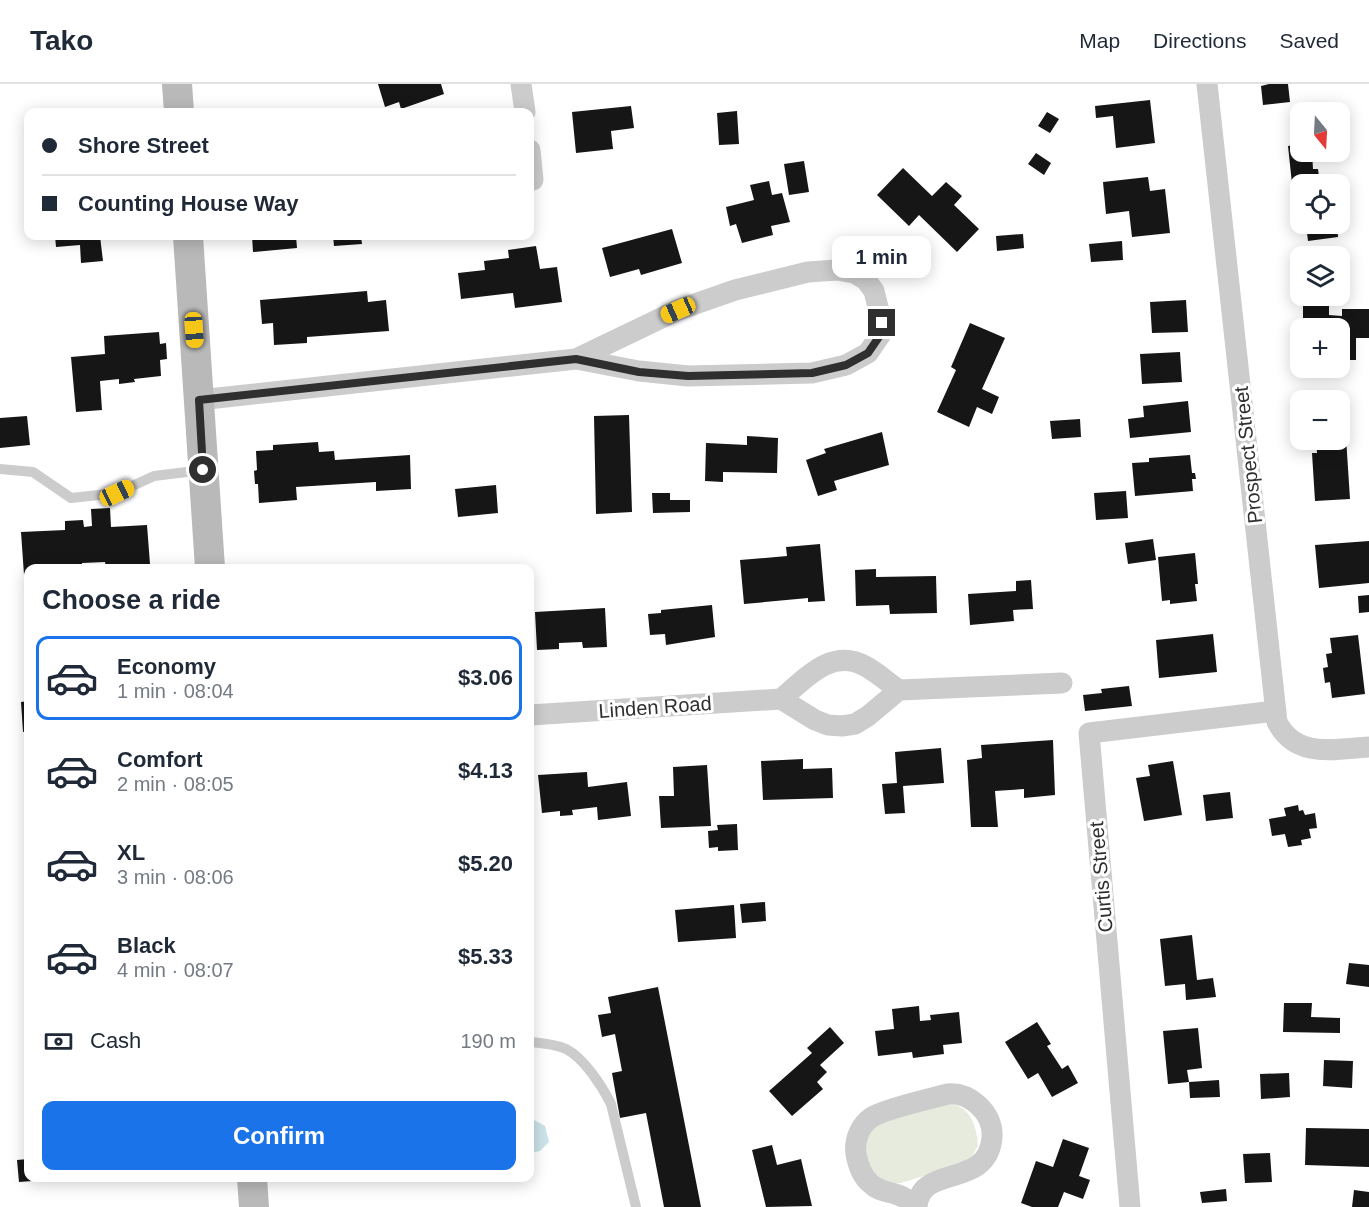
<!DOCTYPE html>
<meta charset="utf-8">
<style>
body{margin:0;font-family:Arial,sans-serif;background:#f6f6f7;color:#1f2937;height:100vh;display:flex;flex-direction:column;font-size:22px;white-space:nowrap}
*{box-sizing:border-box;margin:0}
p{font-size:20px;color:#747a83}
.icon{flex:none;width:33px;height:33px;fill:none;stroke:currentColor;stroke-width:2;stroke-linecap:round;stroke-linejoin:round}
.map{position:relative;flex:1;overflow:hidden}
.sheet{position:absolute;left:24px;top:480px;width:510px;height:618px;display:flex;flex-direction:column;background:#fff;border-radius:12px;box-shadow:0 3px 15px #0003}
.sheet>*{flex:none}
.guide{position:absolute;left:24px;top:24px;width:510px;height:132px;border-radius:12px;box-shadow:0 3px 15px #0003;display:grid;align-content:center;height:132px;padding:0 18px;background:#fff}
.needle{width:39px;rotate:162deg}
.tools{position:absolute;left:1290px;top:18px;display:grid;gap:12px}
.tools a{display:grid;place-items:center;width:60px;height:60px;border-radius:12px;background:#fff;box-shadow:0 3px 15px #0003;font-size:30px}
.end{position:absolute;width:27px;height:27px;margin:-14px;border:8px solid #2f2f2f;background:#fff;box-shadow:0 0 0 3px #fff}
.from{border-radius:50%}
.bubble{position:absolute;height:42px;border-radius:12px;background:#fff;box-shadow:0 3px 15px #0003;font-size:20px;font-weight:700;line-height:42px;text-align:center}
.car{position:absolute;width:18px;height:36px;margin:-18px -9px;border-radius:8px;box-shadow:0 0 4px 2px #0007;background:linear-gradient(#f5c518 24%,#345 0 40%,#f5c518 0 76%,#345 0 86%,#f5c518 0)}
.guide b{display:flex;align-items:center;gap:21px;height:57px;font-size:22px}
.guide b+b{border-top:2px solid #e0e1e3}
.guide i{width:15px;height:15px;background:#1f2937}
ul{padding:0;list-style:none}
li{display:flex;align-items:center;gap:18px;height:84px;margin:0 12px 9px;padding:0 6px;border:3px solid transparent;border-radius:12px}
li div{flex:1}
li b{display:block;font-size:22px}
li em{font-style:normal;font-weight:700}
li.on{border-color:#1a73e8}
li>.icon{width:54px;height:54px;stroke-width:1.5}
h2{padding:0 18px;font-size:27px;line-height:72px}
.pay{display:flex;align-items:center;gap:15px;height:66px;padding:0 18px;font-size:22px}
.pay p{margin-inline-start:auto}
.button{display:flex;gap:12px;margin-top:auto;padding:12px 18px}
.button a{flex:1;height:69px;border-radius:12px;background:#1a73e8;color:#fff;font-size:24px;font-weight:700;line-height:69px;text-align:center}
header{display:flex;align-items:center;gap:36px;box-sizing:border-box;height:84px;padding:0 30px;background:#fff;border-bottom:2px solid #e0e1e3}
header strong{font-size:28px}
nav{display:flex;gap:33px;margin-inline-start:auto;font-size:21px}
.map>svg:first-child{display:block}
.green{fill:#e7ebdd}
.water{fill:#cbe3ea}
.building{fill:#161616}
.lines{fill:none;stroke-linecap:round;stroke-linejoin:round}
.lane{stroke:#ccc;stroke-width:10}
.street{stroke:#ccc;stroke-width:21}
.secondary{stroke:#b9b9b9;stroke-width:30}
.route{stroke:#2f2f2f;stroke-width:8}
.labels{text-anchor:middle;stroke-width:6;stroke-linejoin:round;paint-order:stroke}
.street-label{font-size:20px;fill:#2f2f2f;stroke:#fff}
</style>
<header>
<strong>Tako</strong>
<nav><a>Map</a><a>Directions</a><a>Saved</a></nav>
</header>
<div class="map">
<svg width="1369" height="1123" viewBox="0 0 1369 1123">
<rect width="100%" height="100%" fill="#fff"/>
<path class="green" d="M948,1020C970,1020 977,1043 978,1062L969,1077L962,1080L901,1099C873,1102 853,1065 873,1045C886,1033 930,1025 948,1020Z"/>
<path class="water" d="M530,1036H534L545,1042L549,1058L540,1067L530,1069Z"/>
<path class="building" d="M378,0H441L444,10L401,25L399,18L385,23Z
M1269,0H1288L1290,18L1263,21L1261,2Z
M1150,16L1155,59L1116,64L1113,32L1096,34L1095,22Z
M631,22L634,44L611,47L613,65L576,69L572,28Z
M737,27L739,60L719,61L717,29Z
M1047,28L1059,35L1050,49L1038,42Z
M1300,60V68H1312L1313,85H1318L1320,100H1300V127L1295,128L1288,62Z
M1036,69L1051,79L1044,91L1028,80Z
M804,77L809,108L789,111L784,80Z
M903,84L932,112L946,98L962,112L954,121L979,145L957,168L919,131L909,142L877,111Z
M1148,93L1150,107L1165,105L1170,149L1132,153L1129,127L1106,130L1103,98Z
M769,97L772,111L782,109L790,138L771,142L773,151L742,159L736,140L730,142L726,123L754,116L750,101Z
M1306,140H1337L1338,153L1308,157Z
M672,145L682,179L641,191L639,185L610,193L602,164Z
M1023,150L1024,164L997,167L996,152Z
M55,152H100L103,177L81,179L80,161L56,163Z
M252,152H296L297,164L253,168Z
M333,152H361L362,160L334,162Z
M1122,157L1123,176L1091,178L1089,160Z
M536,162L540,185L557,183L562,218L515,224L513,209L461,215L458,189L485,186L484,177L509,174L508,166Z
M367,207L368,218L386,216L389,247L307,253V259L274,261L273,239L262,240L260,216Z
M1303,212H1329V231L1342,232V225H1369V254H1356V276H1340V244H1312V242H1303Z
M1186,216L1188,248L1152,249L1150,218Z
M970,239L1005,254L982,305L999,313L992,330L977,323L969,343L937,328L956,286L951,283Z
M159,248L160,260L166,259L167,275L160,276L161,292L134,295L135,298L119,300V295L100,297L102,326L76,328L71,273L105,270L104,252Z
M1180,268L1182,298L1142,300L1140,270Z
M1188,317L1191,348L1130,354L1128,335L1144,333L1143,322Z
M1340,323H1344L1350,415L1315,417L1312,369H1317L1316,356H1340Z
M629,331L632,428L596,430L594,332Z
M27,332L30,361L0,364V334Z
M1080,335L1081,353L1052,355L1050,337Z
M882,348L889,381L834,397L837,406L818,412L806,376L826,369L824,365Z
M747,352L778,354L777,389L723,388V398L705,397L706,359L747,361Z
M318,358L319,368L334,367L335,376L410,371L411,405L376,407V398L296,403L297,416L259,419L258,400H255L254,387L257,386L256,367L273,366V361Z
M1190,371L1192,389H1195L1196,395H1192L1193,407L1135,412L1132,379L1149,378V374Z
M496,401L498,429L458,433L455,405Z
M1126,407L1128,434L1096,436L1094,409Z
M652,409H670V416H690V428L653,429Z
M110,424L111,443L147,441L150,480L128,481L129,484H106L105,478L82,479V484H28V491H24L21,448L65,446V437L83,436L84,443L92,442L91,425Z
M1153,455L1156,476L1128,480L1125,459Z
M1369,457V499L1319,504L1315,461Z
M820,460L825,517L808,518V514L744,520L740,476L787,472L786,463Z
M1195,469L1198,500H1195L1197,517L1170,520V516L1162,517L1158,473Z
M876,485V493L936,492L937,529L890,530L889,521L856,522L855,486Z
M1031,496L1033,525L1013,526L1014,537L970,541L968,510L1016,507V497Z
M1369,511V528L1359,529L1358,512Z
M712,521L715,553L666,561L665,550L650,551L648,530L661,529V526Z
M605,524L607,563L583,564L582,558L559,559V565L537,566L535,528Z
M1213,550L1217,588L1159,594L1156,556Z
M1358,551L1365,610L1332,614L1330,598L1325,599L1323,584L1328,583L1326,570L1332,569L1330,554Z
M1129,602L1132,622L1085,627L1083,611L1102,609L1101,605Z
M28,617V647L23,648L21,618Z
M1053,656L1055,711L1024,714V705L995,707L998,743H971L967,676L982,674L981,661Z
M941,664L944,699L903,702L905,729L885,730L882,700L897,699L895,668Z
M803,675V685L832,684L833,714L763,716L761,677Z
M1173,677L1182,731L1144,737L1136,694L1150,692L1148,681Z
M707,681L711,742L661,744L659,712H674L673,683Z
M587,688L588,703L627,698L631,732L598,736L597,723L572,726L573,731L560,732V727L542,729L538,691Z
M1230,708L1233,734L1206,737L1203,711Z
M1298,721L1299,727L1303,726L1305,731L1315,729L1317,744L1309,745L1311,754L1301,756L1302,761L1288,763L1285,750L1272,752L1269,735L1286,732L1284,724Z
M737,740L738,766L718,767V763L709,764L708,747L718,746L717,741Z
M765,818L766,837L742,839L740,820Z
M734,821L736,854L678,858L675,826Z
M1192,851L1197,896L1213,894L1216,913L1186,916L1185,900L1165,902L1160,855Z
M1349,879L1369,881V903L1346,900Z
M658,903L701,1123H664L646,1029L620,1034L612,989L622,987L615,950L602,953L598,931L611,929L608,913Z
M1284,919H1312L1311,933L1340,934V949L1283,948Z
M919,922L920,937L931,936L930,931L959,928L962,959L943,961L944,970L913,974L912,968L878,972L875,947L894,945L892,925Z
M1037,938L1051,960L1047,962L1062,985L1068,981L1078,999L1052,1013L1038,989L1028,995L1005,958Z
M830,943L844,959L820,981L827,988L817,998L823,1005L792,1032L769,1007L812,969L807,964Z
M1198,944L1202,984L1187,986L1189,998L1168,1000L1163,947Z
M1324,976L1353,977L1352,1004L1323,1002Z
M1289,989L1290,1013L1261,1015L1260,990Z
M1219,996L1220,1013L1190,1014L1189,998Z
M1306,1044L1369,1045V1083L1305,1081Z
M1063,1055L1089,1064L1079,1092L1090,1096L1083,1115L1064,1108L1058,1123H1032L1021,1119L1036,1077L1053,1083Z
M772,1061L777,1081L801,1075L812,1122L766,1123L752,1066Z
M1270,1069L1272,1098L1245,1099L1243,1070Z
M28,1075V1094H60V1095L19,1098L17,1076Z
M1226,1105L1227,1117L1202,1119L1200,1108Z
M1354,1106L1369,1108V1123H1352Z"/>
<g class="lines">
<path class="lane" d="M0,385L33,388L71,414L117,409L154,392L203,386
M530,958C542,959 555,960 566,965C584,974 602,1002 611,1020L636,1123"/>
<path class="street" d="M521,0L525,28
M1207,0L1277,638C1296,675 1334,665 1369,663
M530,66L533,96
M199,316L576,275L639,287L688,292L812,289L846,281L868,269L881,250L882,239L874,207L866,196L854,189L837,186L808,188L735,206L678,226L576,275
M781,615C804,596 831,563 865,582C877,588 888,599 899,606
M530,631L781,615L815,636L828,641L842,642L855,640L868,632L899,606L1062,599
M913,1123C901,1104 884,1113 870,1099C862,1092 858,1081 856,1070C854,1056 860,1041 872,1033C887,1024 929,1015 948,1010C959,1009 969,1013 978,1021C987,1029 993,1041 992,1054C987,1106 920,1079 917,1123
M1130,1123L1089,649L1275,627"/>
<path class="secondary" d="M177,0L179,28
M188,152L210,484
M252,1094L254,1123"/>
</g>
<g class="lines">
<path class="route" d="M203,386L199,316L576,275L639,288L688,292L812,289L846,281L868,269L881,250L882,239"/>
</g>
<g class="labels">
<g class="street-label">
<text transform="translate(1248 371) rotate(-96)" y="7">Prospect Street</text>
<text transform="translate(655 623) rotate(-4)" y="7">Linden Road</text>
<text transform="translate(1101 793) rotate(-95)" y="7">Curtis Street</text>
</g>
</g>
</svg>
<div class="tools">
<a><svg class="needle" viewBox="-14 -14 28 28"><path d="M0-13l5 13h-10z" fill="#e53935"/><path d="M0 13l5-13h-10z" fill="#747a83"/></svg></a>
<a><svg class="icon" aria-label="locate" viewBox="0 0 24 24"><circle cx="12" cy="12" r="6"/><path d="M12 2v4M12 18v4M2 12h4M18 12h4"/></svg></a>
<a><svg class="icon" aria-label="layers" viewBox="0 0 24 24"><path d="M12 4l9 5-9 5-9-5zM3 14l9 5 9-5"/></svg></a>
<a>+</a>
<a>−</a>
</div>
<i class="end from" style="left:203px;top:386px"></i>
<i class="end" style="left:882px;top:239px"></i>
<div class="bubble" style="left:832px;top:152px;width:99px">1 min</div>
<i class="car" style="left:678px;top:226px;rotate:246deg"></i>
<i class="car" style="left:194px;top:246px;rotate:176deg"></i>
<i class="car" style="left:117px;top:409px;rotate:65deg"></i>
<div class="guide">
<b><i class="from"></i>Shore Street</b>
<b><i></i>Counting House Way</b>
</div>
<section class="sheet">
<h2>Choose a ride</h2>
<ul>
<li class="on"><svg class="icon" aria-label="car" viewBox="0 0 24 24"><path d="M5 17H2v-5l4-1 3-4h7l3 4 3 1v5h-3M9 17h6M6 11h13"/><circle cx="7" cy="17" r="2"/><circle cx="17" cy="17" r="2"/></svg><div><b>Economy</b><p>1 min · 08:04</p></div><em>$3.06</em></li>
<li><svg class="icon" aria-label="car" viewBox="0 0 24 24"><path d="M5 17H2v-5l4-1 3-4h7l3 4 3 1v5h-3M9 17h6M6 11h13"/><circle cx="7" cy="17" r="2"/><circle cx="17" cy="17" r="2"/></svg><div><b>Comfort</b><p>2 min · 08:05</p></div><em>$4.13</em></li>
<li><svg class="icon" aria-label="car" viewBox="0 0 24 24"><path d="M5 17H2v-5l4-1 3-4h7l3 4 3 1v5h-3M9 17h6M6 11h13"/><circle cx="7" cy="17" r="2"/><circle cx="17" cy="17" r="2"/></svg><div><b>XL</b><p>3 min · 08:06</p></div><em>$5.20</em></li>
<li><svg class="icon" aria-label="car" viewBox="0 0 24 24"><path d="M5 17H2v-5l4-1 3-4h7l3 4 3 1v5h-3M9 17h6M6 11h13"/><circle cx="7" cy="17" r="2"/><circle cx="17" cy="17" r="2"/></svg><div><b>Black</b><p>4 min · 08:07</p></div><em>$5.33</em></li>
</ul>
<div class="pay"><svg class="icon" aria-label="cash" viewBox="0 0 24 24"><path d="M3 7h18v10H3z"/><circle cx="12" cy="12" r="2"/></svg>Cash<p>190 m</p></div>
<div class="button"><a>Confirm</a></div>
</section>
</div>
